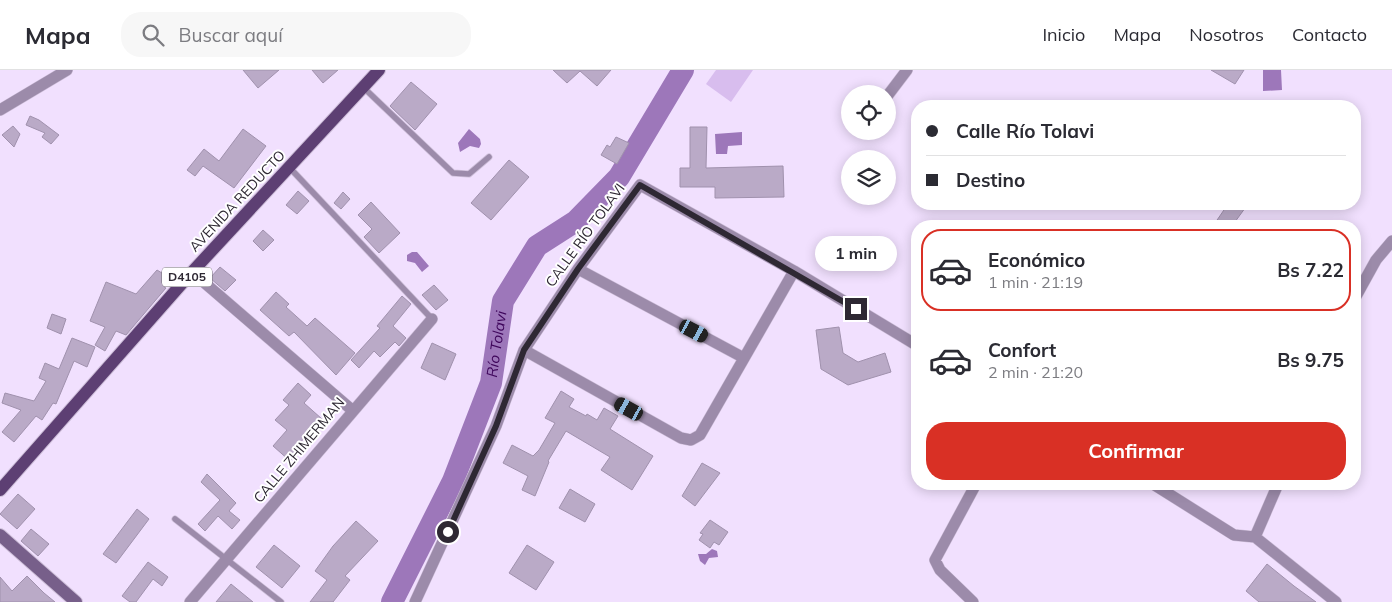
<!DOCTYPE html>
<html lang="es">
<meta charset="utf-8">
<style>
body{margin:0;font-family:Mulish,sans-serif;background:#f7f7f7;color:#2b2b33;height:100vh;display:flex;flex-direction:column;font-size:19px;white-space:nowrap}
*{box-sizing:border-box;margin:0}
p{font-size:16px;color:#7c7c81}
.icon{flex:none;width:28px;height:28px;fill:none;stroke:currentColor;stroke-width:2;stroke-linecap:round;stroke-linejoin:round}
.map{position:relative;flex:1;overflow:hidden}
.panel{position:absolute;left:911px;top:150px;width:450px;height:270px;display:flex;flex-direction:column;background:#fff;border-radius:20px;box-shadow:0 2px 12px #0003}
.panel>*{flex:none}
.top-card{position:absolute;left:911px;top:30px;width:450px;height:110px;border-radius:20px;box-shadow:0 2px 12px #0003;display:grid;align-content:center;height:110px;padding:0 15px;background:#fff}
.controls{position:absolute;left:841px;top:15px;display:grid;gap:10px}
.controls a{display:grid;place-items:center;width:55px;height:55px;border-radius:50%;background:#fff;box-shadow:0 2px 12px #0003;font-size:25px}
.end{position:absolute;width:22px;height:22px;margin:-11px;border:6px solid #2e2833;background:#fff;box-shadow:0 0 0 2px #fff}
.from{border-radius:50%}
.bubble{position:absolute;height:35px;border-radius:18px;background:#fff;box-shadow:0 2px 12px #0003;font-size:16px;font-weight:700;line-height:35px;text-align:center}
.car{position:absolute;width:15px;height:30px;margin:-15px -8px;border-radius:6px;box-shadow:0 0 4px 1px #0007;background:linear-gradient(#222 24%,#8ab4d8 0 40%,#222 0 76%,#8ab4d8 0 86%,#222 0)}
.top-card b{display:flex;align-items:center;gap:18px;height:48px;font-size:19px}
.top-card b+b{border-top:1px solid #e1e1e2}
.top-card i{width:12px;height:12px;background:#2b2b33}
ul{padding:9px 0 0;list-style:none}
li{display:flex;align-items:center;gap:15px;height:82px;margin:0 10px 8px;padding:0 5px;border:2px solid transparent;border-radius:20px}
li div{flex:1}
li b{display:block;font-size:19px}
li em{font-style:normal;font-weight:700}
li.on{border-color:#d93025}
li>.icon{width:45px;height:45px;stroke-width:1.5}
.primary-button{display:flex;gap:10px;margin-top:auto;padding:10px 15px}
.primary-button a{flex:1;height:58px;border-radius:20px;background:#d93025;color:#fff;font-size:20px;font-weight:700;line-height:58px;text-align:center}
header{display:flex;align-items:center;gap:30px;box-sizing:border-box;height:70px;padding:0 25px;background:#fff;border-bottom:1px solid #e1e1e2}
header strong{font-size:24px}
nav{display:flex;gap:28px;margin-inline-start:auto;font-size:18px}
.search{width:350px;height:45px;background:#f7f7f7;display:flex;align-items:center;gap:12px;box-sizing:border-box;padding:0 18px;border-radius:20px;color:#7c7c81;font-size:19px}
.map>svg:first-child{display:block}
.green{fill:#d8bdee}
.water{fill:#9d77ba}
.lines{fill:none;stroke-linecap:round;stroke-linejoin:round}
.river{stroke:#9d77ba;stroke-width:22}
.building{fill:#baaac7;stroke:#a091ad}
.service-casing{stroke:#cebfd9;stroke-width:7}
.minor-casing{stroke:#cebfd9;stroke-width:12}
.secondary-casing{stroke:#cebfd9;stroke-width:14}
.primary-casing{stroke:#cebfd9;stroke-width:14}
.service{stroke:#9c8baa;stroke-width:5.5}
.minor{stroke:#9c8baa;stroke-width:11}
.secondary{stroke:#775f8a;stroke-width:12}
.primary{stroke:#5d3f73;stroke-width:12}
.route{stroke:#2e2833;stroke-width:6}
.labels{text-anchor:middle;stroke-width:4;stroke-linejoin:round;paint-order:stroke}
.shield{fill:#fff;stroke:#6d6870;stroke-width:1}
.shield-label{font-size:12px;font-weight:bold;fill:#2e2833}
.street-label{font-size:14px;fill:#2e2833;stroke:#fff}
.water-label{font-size:15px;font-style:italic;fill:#3e055a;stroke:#fff}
</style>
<header>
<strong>Mapa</strong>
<div class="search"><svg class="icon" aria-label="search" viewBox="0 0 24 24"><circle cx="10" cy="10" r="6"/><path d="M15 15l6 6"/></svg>Buscar aquí</div>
<nav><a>Inicio</a><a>Mapa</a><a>Nosotros</a><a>Contacto</a></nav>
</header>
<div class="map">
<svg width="1392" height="532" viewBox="0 0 1392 532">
<rect width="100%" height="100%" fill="#f1e0fe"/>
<path class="green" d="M716,0H753L731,32L706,14Z"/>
<path class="water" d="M1263,0H1281L1282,20L1263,21Z
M469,59L480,69L481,74L479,78L470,76L460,82L458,73Z
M742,62V75L728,76L727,84H716L715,64Z
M412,182H417L429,196L422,202L415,193L407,191V185Z
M712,479L717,481L718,487L709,488L705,495L700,491L698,484H706Z"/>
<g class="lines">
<path class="river" id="s1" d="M392,532L453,411L491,313L503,231L537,176L576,151L619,107L683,0"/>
</g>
<path class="building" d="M243,0H279L258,18Z
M312,0H338L323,13Z
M553,0H611L597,16L580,1L567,13Z
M1211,0H1244L1235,14Z
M411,12L437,34L415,60L390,36Z
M30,46L39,50L59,65L51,74L42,67L45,63L26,55Z
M13,56L20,64L14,77L2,65Z
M690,57H707L706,98L783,96L784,127L715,128V117H680V98H690Z
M243,59L266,76L234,118L203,96L195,106L187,100L204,79L219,91Z
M616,67L629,73L617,94L601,85L607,75L610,77Z
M509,90L529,107L491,150L471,133Z
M298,121L309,131L297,144L286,135Z
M343,122L350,129L341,139L334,133Z
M371,132L400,163L379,183L364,167L372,159L358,145Z
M1228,134H1248L1232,156H1213Z
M263,160L274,170L263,181L253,171Z
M220,197L236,210L225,221L210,208Z
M157,200L170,208L164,217L166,218L126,265L116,261L105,281L95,275L105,257L90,251L106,212L136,224Z
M434,215L448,230L436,240L422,225Z
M276,222L289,234L286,237L307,256L315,248L355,283L336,305L294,262L289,266L260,240Z
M402,226L411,234L393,256L406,268L399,276L395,272L380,287L374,281L359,298L351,290L380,258L377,256Z
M52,244L66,249L61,264L47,258Z
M839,257L843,283L858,292L885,283L891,302L848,315L821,299L816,260Z
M72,268L95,277L87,297L74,291L56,334L53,333L42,350L36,346L14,372L2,362L21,340L2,333L5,323L34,331L46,311L39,308L45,293L59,299Z
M432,273L456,284L445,310L421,298Z
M298,313L311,325L304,333L322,349L297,376L301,379L290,391L273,376L287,360L275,350L289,335L283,330Z
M561,321L574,329L569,337L586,346L587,344L597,350L604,338L618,346L610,359L653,386L632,420L601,400L610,387L566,361L548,391L549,392L535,426L522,420L528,406L503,393L512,375L533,386L539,380L555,353L545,348Z
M702,393L720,403L695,436L682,426Z
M207,404L236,433L229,441L240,450L232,459L218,446L205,461L198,454L220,430L201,412Z
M570,419L595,434L585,452L559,438Z
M18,424L35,439L17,459L0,444Z
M137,439L149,449L116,493L103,484Z
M710,450L728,462L719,475L714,472L710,478L699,470L703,464L700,463Z
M356,451L378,471L345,506L350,510L333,532H310L327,510L315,501L333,476Z
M31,459L49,474L38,486L21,471Z
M274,475L300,496L282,518L256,497Z
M527,475L554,492L536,520L509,503Z
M148,492L168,507L162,516L153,509L136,532H130L122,526Z
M1267,494L1294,516L1316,532H1259L1246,521Z
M27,506L44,523L55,532H0V507L12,521Z
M231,514L253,532H216Z"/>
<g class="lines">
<g class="service-casing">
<path id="service" d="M364,18L453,103L469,104L489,87
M289,97L432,249
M175,449L281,532"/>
</g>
<g class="minor-casing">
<path id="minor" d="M888,25L907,0
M0,40L67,0
M578,199L744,288
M192,202L352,340
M1355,228L1376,190L1392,171
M524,280L681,368L691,370L700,365L794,201
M1153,414L1234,465L1255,467L1336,532
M1255,467L1278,414
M190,532L432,249
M415,532L496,356L524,280L578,199L640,115L794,201L918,276
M973,532L940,500L935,490L976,414"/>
</g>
<g class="secondary-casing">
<path id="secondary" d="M0,465L76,532"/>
</g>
<g class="primary-casing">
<path id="primary" d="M0,420L192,202L379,0"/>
</g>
<use href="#service" class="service"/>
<use href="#minor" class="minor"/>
<use href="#secondary" class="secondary"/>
<use href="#primary" class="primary"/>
</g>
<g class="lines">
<path class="route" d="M448,462L496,356L524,280L578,199L640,115L856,239"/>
</g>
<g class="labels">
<rect class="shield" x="162" y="197.5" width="50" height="19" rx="4"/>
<g class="shield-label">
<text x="187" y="211">D4105</text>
</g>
<g class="street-label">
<text transform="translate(237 131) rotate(-47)" y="5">AVENIDA REDUCTO</text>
<text transform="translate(585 165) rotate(-54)" y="5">CALLE RÍO TOLAVI</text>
<text transform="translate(299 380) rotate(-50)" y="5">CALLE ZHIMERMAN</text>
</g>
<g class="water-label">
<text dy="5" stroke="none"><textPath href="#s1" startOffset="280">Río Tolavi</textPath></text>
</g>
</g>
</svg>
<div class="controls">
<a><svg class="icon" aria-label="locate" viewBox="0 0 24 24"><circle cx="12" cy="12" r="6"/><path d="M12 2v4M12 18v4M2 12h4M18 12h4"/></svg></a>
<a><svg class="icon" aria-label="layers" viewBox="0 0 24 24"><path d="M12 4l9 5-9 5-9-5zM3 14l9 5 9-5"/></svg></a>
</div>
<i class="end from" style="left:448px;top:462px"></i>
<i class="end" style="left:856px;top:239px"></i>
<div class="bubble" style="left:815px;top:166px;width:82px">1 min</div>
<i class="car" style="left:694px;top:261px;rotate:118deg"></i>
<i class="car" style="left:629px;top:339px;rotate:299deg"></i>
<div class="top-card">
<b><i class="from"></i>Calle Río Tolavi</b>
<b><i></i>Destino</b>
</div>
<section class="panel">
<ul>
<li class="on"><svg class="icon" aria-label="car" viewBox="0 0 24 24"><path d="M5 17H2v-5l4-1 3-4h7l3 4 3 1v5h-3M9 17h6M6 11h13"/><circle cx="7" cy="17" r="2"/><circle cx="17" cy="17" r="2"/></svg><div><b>Económico</b><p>1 min · 21:19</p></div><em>Bs 7.22</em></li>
<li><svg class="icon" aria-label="car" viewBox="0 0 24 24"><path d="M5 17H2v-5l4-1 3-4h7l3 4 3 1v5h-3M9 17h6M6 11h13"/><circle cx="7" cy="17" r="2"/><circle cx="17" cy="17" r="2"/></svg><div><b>Confort</b><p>2 min · 21:20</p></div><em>Bs 9.75</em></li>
</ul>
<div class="primary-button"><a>Confirmar</a></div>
</section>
</div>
